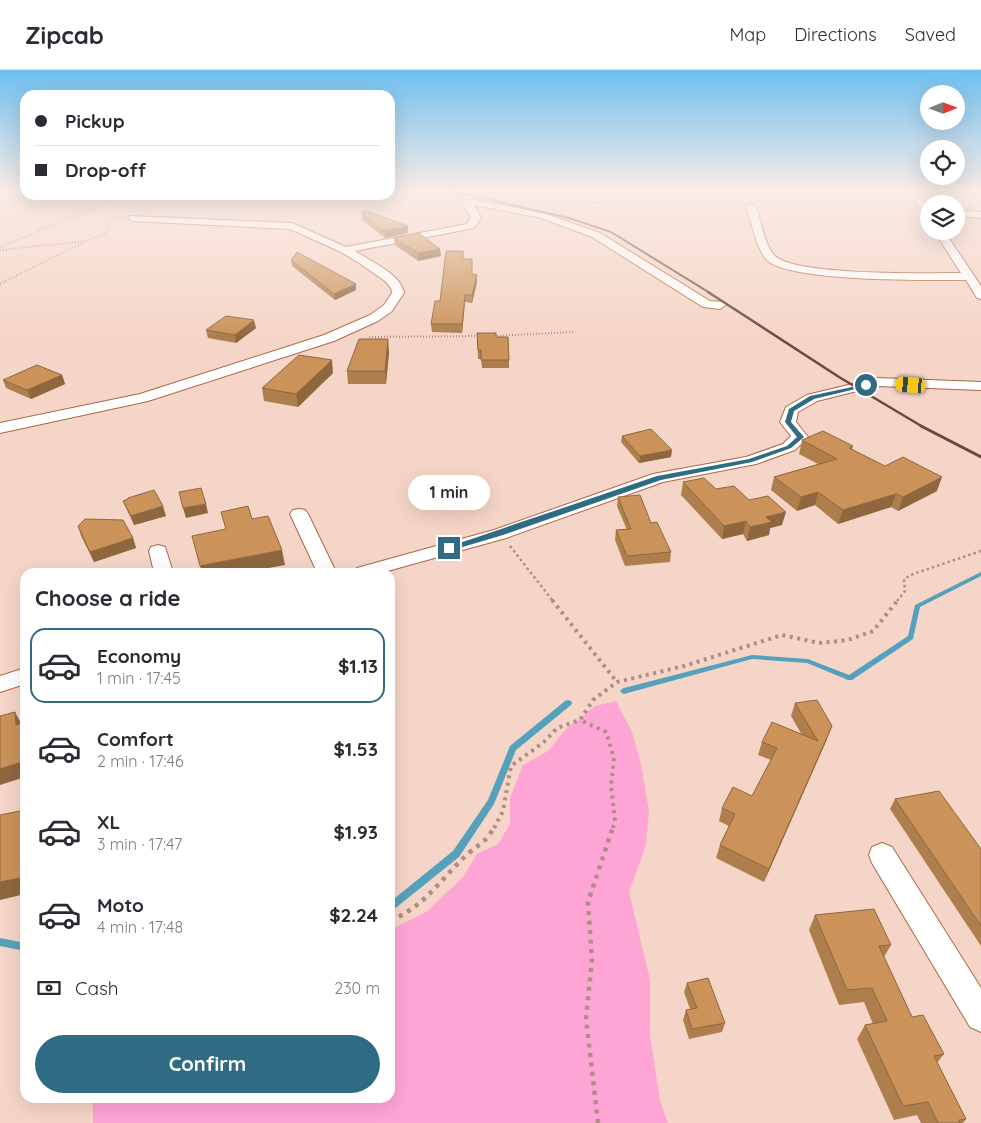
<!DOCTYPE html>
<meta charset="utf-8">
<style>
body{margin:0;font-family:Quicksand,sans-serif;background:#f7f7f7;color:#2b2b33;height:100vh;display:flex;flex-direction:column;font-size:19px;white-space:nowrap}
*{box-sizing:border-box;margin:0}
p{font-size:16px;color:#7c7c81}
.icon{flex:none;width:28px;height:28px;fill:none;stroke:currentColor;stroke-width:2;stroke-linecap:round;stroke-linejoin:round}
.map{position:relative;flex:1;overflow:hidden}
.details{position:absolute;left:20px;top:498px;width:375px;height:535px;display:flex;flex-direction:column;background:#fff;border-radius:15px;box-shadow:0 5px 20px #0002}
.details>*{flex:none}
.guide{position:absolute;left:20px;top:20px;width:375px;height:110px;border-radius:15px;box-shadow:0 5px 20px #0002;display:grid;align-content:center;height:110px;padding:0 15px;background:#fff}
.needle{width:32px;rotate:89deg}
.buttons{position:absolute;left:920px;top:15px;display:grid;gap:10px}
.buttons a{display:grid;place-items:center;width:45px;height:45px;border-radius:50%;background:#fff;box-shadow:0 5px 20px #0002;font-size:25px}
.end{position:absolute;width:22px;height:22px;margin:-11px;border:6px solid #2f6c83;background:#fff;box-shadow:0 0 0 2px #fff}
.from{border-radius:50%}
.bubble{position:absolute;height:35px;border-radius:18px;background:#fff;box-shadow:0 5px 20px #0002;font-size:16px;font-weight:700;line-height:35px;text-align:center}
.car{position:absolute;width:15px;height:30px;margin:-15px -8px;border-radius:6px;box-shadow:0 0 4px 1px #0007;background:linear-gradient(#f5c518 24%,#345 0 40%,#f5c518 0 76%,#345 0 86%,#f5c518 0)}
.guide b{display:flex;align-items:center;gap:18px;height:48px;font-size:19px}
.guide b+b{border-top:1px solid #e1e1e2}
.guide i{width:12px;height:12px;background:#2b2b33}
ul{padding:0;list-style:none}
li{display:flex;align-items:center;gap:15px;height:75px;margin:0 10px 8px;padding:0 5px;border:2px solid transparent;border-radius:15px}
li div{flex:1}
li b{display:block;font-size:19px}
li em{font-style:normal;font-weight:700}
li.selected{border-color:#2f6c83}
li>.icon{width:45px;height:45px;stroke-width:1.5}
h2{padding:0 15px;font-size:22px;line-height:60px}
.pay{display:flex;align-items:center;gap:12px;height:55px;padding:0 15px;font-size:19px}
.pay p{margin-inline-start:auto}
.action{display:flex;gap:10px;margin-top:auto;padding:10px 15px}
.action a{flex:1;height:58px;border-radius:30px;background:#2f6c83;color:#fff;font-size:20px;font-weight:700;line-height:58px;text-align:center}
header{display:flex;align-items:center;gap:30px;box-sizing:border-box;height:70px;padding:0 25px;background:#fff;border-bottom:1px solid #e1e1e2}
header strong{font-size:24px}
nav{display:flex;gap:28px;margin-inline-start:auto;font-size:18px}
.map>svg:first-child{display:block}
.green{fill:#ffa5d6}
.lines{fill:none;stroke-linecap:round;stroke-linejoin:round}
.stream{fill:#55a1bc;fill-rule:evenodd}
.minor-casing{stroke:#ac6746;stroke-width:2}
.path-far3{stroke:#ad8e80;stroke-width:2;stroke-dasharray:1 2;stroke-linecap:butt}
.path-far2{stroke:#ad8e80;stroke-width:2.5;stroke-dasharray:2.5 3;stroke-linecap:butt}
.path-far1{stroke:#ad8e80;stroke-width:4;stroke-dasharray:3 4.5;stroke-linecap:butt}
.path{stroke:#ad8e80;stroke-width:4.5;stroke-dasharray:4 5.5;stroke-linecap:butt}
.minor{fill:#fff;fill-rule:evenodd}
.rail-far2{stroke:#694a3c;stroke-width:2}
.rail-far1{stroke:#694a3c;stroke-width:2.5}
.rail{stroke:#694a3c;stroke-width:3}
.wall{fill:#af7e4d}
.shaded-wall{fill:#8e673e}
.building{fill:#cb9359;stroke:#8e673e}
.route{fill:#2f6c83}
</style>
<header>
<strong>Zipcab</strong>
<nav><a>Map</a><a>Directions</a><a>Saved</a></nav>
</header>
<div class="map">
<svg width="981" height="1053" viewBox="0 0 981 1053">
<rect width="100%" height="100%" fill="#f5d5c7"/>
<path class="green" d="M616,631L632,662L641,694L649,741L646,775L629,822L650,910V965L660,1031L668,1053H93V1028H390V860L426,842L463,807L477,784L498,774L510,754V728L523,695L548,681L566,659L595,636Z"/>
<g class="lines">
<path class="stream" d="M981,502V506L920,537L913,569L852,610H848L807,593L752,589L624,624L622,623L620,621L622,619L624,618L752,585L808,589L849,605L908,566L915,535Z
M568,630L571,631L572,633L571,635L516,680L494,734L459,787L393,840L390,841V832L453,781L488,730L510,676L565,631Z
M0,868L25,873V881L0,876Z"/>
<g class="minor-casing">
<path id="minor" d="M606,120H618L599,132H593V128Z
M906,120H916L929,138V148L926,147Z
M470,122L475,125L470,129L546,144L600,163L710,231L724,232L726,235L720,239L703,237L592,167L541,148L474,135L481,148L474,158L355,181C370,191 401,204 404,223L392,241L378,251L334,271L148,331L0,363V353L140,324L324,265L370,245L384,235L392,223L391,218L385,211L359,193L341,182L290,159L133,151L128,148L130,146L292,153L346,177L467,154L471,148L460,128Z
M748,134L756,136C761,150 764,175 775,186C796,206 928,203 961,203L934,161H944L981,216V229L977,228L966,210C925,210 799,212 769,192C757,183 751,150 746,136Z
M956,140L981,142V148L956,146Z
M877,308L981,312V320L877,316L817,331L798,342L796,352L808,367L795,380L756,394L663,412L506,468L384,502H354L357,498L494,460L653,404L746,387L783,374L791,366L780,352L786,337L807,325Z
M299,439L305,440L308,444L336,502H317L290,444L293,440Z
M158,475L165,477L173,502H154L149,481L151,477Z
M25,598V614L0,622V606Z
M882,773L892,777L981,918V962L970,957L872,793L869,785L872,777Z"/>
</g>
<path class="path-far3" d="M417,120L420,123L451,129
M111,130L125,125
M0,177L107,133L111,125
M0,180L87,171L105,164L111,151L120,148
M0,214L84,172
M494,266L573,262
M369,267L480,266"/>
<path class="path-far2" d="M510,476L553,531
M897,531L905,521L904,509L913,504L981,481"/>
<path class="path-far1" d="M552,530L617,612
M494,758L503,741L511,696L544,672L557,658L580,650
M613,758L615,751L611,716L614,688L606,662L580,650L593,630L617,612L684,596L782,565L819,573L848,570L873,561L898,530"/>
<path class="path" d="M390,850C424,839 444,804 470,782C482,772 487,771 494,757
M598,1053L586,948L592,890L588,832L613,757"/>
<use href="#minor" class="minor"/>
<path class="rail-far2" d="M448,120L569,148L611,162L710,223"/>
<path class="rail-far1" d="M708,222L839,307L923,357"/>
<path class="rail" d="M921,356L981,387"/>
</g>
<path class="wall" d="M362,144L408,163L385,168L362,150Z
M394,168L440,179L441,186L418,191L395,175Z
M464,189L472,204L477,205V212L472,233L465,232L462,263L432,262L431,254L440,231Z
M291,190L356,220L335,230L292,196Z
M256,258L236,273L208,268L206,260Z
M477,263L496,267L509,290V298H482L481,289H478Z
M389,282L386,314H348L347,301Z
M333,303L298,337L264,331L262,318Z
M62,305L65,314L31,329L6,318L3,310Z
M622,366L671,387L639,393L621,372Z
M802,370L853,376L852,379L885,396L937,421L898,441L891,437L838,454L815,435L797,441L771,420L774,407L818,394L799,384Z
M683,412L716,419L749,430L782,455L770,458L769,465L747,471L743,464L722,469L681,425Z
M618,427L651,453L671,482L670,492L625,496L615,470L616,460H627L617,436Z
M123,431L166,446L134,455L127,440Z
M78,456L133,468L136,478L94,492L81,466Z
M795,633L827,669L764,812L716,788L720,775L729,756L719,751L722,738L752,726L771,690L758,685L762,672L802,665L791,646Z
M895,729L981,779V876L890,739Z
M815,845L891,875L884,887L912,947L944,984L937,993L966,1049L963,1053H921L917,1045L894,1050L857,969L865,955L873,954L864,932L839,935L809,860Z
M687,913L725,953L722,962L689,969L683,950L686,940L690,939L684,922Z"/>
<path class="shaded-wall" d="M408,156V163L385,168L384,161Z
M440,179L441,186L418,191V183Z
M477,205V212L472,233V225Z
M356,214V220L335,230L334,224Z
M465,225V232L462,263V254Z
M254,250L256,258L236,273L235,265Z
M388,269L389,282L386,314L385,301Z
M332,290L333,303L298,337L296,324Z
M62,305L65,314L31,329L27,320Z
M672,380L671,387L639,393L640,386Z
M942,407L937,421L898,441L903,427Z
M818,422L815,435L797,441L801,427Z
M896,424L891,437L838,454L843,440Z
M206,434L208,443L186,448L183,438Z
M163,436L166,446L134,455L131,446Z
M786,442L782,455L770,458L769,465L747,471L750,457L766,447Z
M746,451L743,464L722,469L724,456Z
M133,468L136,478L94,492L90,482Z
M282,480L285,495L248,502H202L200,496Z
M15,642L22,655H16Z
M832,656L827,669L764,812L769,799Z
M25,691V707L0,715V699Z
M25,804V824L0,830V812Z"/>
<path class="building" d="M364,140L408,156L384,161L362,144Z
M419,163L440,179L418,183L394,168Z
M446,181H463V189H472V204L477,205L472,225H465L462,254H431L435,231H440Z
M297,182L356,214L334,224L291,190Z
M226,246L254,250L235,265L206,260Z
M477,263H496V267H508L509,290H481V280H478Z
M359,269H388L385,301H347Z
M299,285L332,290L296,324L262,318Z
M37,295L62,305L27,320L3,310Z
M651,359L672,380L640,386L622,366Z
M823,361L853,376L849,378L885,396L903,387L942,407L903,427L896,424L843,440L818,422L801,427L774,407L837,389L802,370Z
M704,408L716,419L734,416L749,430L768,426L786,442L766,447L772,452L750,457L746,451L724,456L683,412Z
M201,418L206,434L183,438L179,422Z
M154,420L163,436L131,446L123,431L128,429V428Z
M640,425L651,453L657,452L671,482L627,486L616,460L631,459L618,427Z
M248,436L252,449L268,446L282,480L200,496L192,466L226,459L221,442Z
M85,449L123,450L133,468L90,482L78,456Z
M817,630L832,656L769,799L720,775L735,744L722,738L733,717L752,726L777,678L762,672L772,652L818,671L795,633Z
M15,642L16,655L25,652V691L0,699V646Z
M939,721L981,779V856L895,729Z
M25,740V807L0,812V745Z
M874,839L891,875L879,876L912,947L923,945L944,984L934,986L966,1049L959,1050L960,1053H938L928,1032L903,1036L865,955L887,951L872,918L847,920L815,845Z
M708,908L725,953L692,959L686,940L697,938L687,913Z"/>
<linearGradient id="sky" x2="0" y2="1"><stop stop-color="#6dbff0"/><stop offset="0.45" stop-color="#faece6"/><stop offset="1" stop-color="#faece6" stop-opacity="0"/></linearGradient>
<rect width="981" height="267" fill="url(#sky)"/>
<path class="route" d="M866,314L868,316L814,329L794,341L791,352L804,367L791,378L752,392L661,410L503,465L449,481L445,478L657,406L749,389L787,376L797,367L785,352L789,339L810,326Z"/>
</svg>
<div class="buttons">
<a><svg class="needle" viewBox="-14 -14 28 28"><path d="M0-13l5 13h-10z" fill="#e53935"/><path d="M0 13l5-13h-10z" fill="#7c7c81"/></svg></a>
<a><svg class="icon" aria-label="locate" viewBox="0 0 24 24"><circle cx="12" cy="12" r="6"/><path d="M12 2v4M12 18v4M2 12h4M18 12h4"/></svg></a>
<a><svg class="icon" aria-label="layers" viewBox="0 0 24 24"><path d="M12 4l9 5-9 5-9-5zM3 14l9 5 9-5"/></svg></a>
</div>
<i class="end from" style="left:866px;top:315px"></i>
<i class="end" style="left:449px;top:478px"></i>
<div class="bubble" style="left:408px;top:405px;width:82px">1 min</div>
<i class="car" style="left:911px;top:315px;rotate:275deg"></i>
<div class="guide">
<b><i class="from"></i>Pickup</b>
<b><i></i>Drop-off</b>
</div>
<section class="details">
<h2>Choose a ride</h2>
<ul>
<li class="selected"><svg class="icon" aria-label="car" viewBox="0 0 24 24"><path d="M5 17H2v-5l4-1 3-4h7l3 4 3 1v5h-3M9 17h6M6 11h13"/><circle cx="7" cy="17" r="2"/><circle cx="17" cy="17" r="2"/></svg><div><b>Economy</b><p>1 min · 17:45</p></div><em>$1.13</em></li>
<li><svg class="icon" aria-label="car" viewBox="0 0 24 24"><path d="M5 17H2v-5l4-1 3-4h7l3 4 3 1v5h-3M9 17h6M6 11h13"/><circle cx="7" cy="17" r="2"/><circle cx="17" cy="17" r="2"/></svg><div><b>Comfort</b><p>2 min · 17:46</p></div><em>$1.53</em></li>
<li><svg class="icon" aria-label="car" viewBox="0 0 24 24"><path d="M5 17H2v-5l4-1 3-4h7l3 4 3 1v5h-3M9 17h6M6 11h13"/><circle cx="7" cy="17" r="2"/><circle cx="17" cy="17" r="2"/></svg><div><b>XL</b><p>3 min · 17:47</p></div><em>$1.93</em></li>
<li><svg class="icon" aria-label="car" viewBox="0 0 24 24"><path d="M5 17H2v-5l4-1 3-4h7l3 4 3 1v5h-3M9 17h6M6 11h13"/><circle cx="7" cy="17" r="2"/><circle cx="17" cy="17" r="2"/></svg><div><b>Moto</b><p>4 min · 17:48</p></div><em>$2.24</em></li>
</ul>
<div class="pay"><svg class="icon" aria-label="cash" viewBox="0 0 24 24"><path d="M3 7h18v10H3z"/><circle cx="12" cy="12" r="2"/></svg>Cash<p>230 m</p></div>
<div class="action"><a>Confirm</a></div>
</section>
</div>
